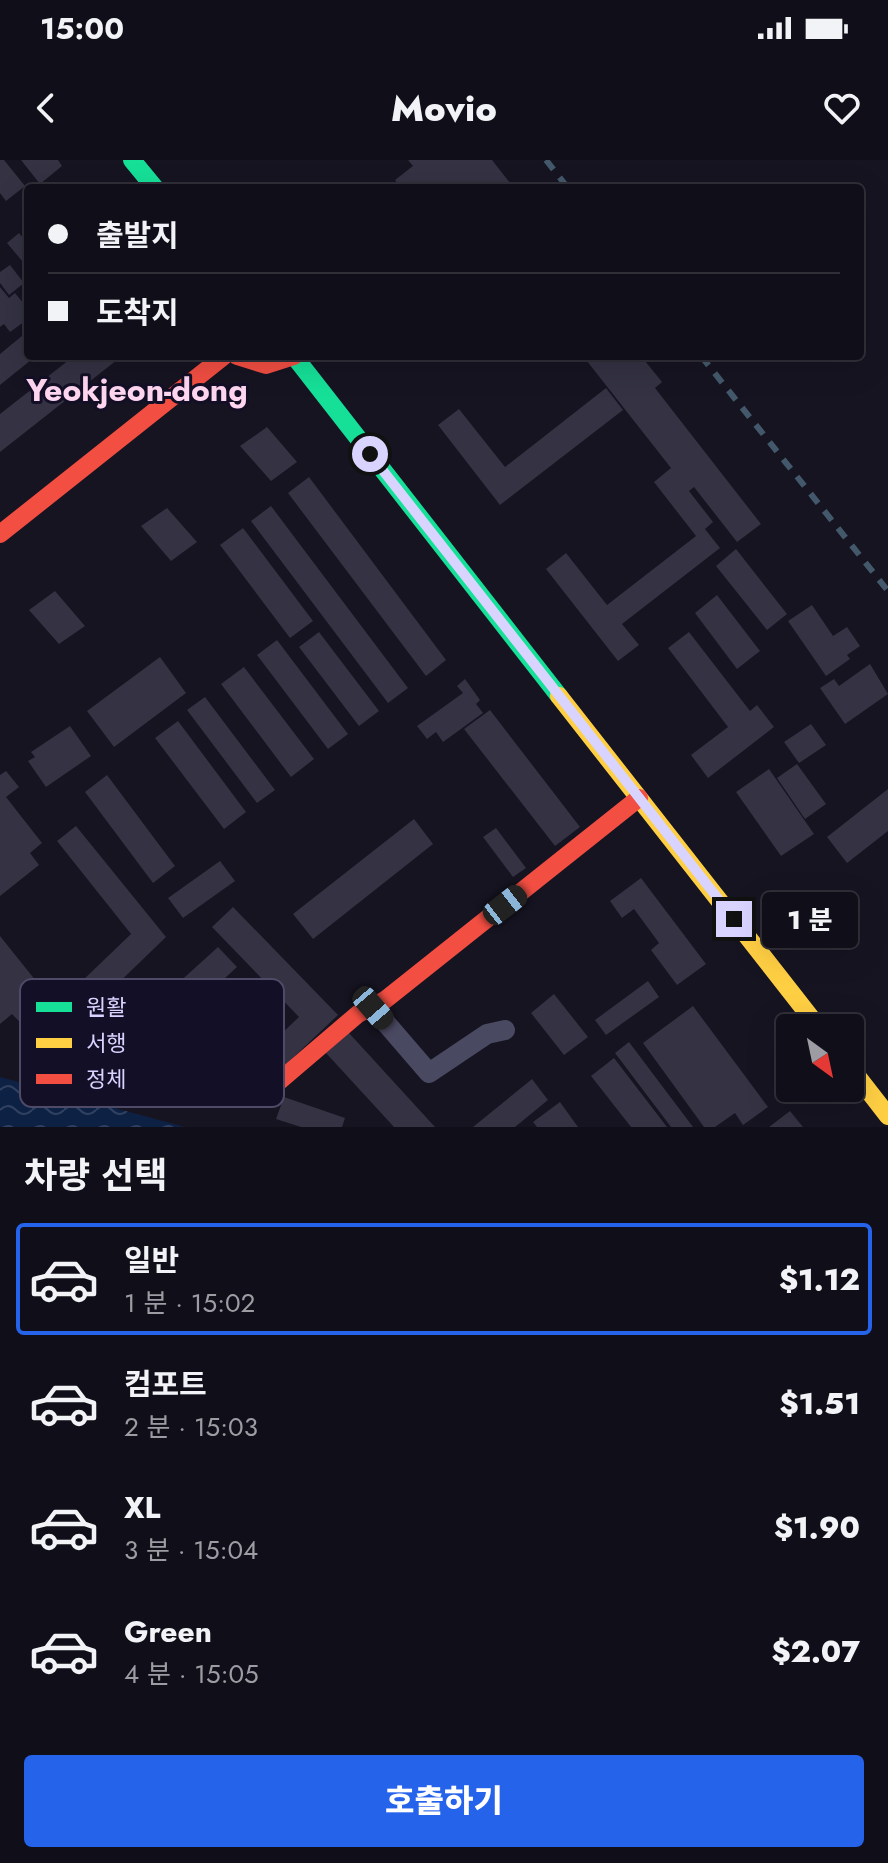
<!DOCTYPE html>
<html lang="ko">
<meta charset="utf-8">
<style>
body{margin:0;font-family:Jost,"Noto Sans KR",sans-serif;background:#1e1d26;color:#f1f3f6;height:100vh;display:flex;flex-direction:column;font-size:30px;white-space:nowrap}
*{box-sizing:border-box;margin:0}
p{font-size:26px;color:#9c9ca2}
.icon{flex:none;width:44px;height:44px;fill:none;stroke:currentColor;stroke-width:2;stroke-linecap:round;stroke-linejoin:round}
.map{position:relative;height:967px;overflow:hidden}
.drawer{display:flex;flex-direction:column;background:#100f19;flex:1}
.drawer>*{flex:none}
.hud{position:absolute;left:24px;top:24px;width:840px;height:176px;border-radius:8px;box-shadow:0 8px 32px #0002,0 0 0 2px #302f38;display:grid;align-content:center;height:176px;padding:0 24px;background:#100f19}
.needle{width:52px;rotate:147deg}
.buttons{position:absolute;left:776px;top:854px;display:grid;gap:16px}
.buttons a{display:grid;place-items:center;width:88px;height:88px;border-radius:8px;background:#100f19;box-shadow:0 8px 32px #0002,0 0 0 2px #302f38;font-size:40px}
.end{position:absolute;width:36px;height:36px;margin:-18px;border:10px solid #d9d4ff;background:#111;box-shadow:0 0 0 4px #111}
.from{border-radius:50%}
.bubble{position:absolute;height:56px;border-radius:8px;background:#100f19;box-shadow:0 8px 32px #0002,0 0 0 2px #302f38;font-size:26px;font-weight:800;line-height:56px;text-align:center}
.car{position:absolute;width:24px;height:48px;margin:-24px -12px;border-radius:10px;box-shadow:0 0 6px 2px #0007;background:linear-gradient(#222 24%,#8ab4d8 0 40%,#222 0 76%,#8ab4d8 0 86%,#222 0)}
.hud b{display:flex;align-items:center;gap:28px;height:76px;font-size:30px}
.hud b+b{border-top:2px solid #302f38}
.hud i{width:20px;height:20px;background:#f1f3f6}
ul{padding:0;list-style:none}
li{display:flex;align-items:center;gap:24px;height:112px;margin:0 16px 12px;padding:0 8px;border:4px solid transparent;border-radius:8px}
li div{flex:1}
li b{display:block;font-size:30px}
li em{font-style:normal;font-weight:800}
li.active{border-color:#2563eb}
li>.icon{width:72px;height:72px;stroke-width:1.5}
h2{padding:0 24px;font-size:36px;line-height:96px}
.action{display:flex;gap:16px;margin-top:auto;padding:16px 24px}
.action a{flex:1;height:92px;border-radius:8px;background:#2563eb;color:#fff;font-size:32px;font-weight:800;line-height:92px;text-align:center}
.status{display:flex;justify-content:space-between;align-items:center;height:56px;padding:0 40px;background:#100f19;direction:ltr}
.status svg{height:22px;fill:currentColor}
header{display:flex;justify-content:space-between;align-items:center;height:104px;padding:0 24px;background:#100f19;font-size:36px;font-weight:800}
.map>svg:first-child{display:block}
.water{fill:url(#water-waves)}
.building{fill:#343243}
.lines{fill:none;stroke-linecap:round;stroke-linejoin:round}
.street{stroke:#4a4962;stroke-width:20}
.fast{stroke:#16e098;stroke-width:18}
.slow{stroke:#ffcf43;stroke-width:18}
.jam{stroke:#f24e42;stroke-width:18}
.rail{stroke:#43596b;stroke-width:6;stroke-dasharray:12 10;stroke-linecap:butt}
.route{stroke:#d9d4ff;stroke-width:10}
.labels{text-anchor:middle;stroke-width:6;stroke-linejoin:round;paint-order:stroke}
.quarter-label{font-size:32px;font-weight:bold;fill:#ffd6f0;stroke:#130f26}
.key{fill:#130f26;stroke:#4e4a67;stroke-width:2}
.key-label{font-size:22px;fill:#d9d4ff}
</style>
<div class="status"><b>15:00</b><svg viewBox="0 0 49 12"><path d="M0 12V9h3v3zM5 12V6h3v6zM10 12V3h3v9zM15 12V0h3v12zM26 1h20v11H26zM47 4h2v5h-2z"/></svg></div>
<header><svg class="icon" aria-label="back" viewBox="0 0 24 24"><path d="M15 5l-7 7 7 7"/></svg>Movio<svg class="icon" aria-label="heart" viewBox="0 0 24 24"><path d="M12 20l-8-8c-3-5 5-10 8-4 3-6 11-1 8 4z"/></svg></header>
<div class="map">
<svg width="888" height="967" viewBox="0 0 888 967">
<defs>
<pattern id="water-waves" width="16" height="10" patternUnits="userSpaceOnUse" patternTransform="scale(2)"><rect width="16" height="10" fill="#0d2144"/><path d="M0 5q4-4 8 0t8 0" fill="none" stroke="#304060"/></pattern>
</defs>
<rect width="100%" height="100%" fill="#161421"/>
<path class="water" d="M0,917L185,967H0Z"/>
<path class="building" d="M0,0H4L25,26L6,41L0,33Z
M21,0H58L62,6L40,24Z
M408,0H492L514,28H401L395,20L413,6Z
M19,73L28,84V108L7,83Z
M10,105L24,123L9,135L0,123V112Z
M0,127L9,138L15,133L28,149V159L10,172L4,164L0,167Z
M28,171V196H36L0,225V194Z
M74,196H122L0,292V254Z
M583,196H641L662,222L655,228L761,364L737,382L694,327L689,331L713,362L705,369L720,388L622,464L639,485L618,501L546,409L566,393L607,445L696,376L654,322L671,308Z
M606,228L623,250L500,345L438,265L459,249L505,307Z
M267,267L297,302L271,321L240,286Z
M309,317L446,500L426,516L288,333Z
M271,346L408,528L388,543L251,361Z
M167,348L197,382L171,401L141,366Z
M243,368L313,461L290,478L220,385Z
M736,389L787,454L767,470L716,406Z
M55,431L85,466L59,484L29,450Z
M717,435L760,491L737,509L695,453Z
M812,445L833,476L847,467L860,486L847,495L850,499L826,516L788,461Z
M319,472L379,551L359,566L299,487Z
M689,472L750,551L757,545L774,567L708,618L691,595L728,567L668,488Z
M277,480L348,574L328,589L257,495Z
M160,497L186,533L114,587L87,551Z
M870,504L888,534L845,564L820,528L834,519L839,526Z
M244,507L314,599L291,617L221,524Z
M465,519L480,540L476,544L483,553L443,582L436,572L427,579L417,566L463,533L457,526Z
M205,537L275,630L257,643L187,550Z
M490,550L580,667L555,686L464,569Z
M178,561L246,652L224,669L155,578Z
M811,564L826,585L799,603L784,582Z
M70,566L91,596L46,627L28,601L35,597L31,592Z
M797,604L826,644L805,659L777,618Z
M769,609L814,674L781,696L736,632Z
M6,611L19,627L6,637L42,683L30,693L39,705L0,736V615Z
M107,615L175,706L153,723L85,632Z
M888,629V671L847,703L827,677Z
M414,659L433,684L313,779L293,754Z
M76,666L166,777L48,891L12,854L0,864V776L56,846L131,774L57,681Z
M496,668L526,708L513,717L483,677Z
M220,701L235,721L183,758L168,738Z
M641,718L706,804L677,825L651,790L659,783L634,749L622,758L610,741Z
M233,747L338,855L262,927L244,909L299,857L212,767Z
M218,787L237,807L122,913L102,892Z
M648,821L659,837L606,875L595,860Z
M554,834L588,877L564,895L531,853Z
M693,846L768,947L743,965L735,953L715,967H704L643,883Z
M349,873L435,967H394L326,893Z
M629,882L693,967H671L615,893Z
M614,898L667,967H631L591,916Z
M532,919L548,940L515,967H473Z
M284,937L345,958L342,967H301L276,959Z
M560,942L578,967H537L533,962Z
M790,951L803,967H769Z"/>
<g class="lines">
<path class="street" d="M373,848L429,913L487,874L505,870"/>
<path class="fast" d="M132,0L155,28
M294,196L559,536"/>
<path class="slow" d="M559,536L819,868
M850,907L888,956"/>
<path class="jam" d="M237,196L266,205L294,196
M0,374L224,196
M269,930L358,854L385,840L639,638"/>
<path class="rail" d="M546,0L568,28
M701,196L888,431"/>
</g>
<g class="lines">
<path class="route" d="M370,294L734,759"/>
</g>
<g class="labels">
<g class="quarter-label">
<text x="137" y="241">Yeokjeon-dong</text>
</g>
</g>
<rect x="20" y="819" width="264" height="128" rx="12" class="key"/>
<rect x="36" y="842" width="36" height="10" fill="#16e098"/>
<rect x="36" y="878" width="36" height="10" fill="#ffcf43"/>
<rect x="36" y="914" width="36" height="10" fill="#f24e42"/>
<g class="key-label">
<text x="86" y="855">원활</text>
<text x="86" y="891">서행</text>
<text x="86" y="927">정체</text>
</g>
</svg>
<div class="buttons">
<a><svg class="needle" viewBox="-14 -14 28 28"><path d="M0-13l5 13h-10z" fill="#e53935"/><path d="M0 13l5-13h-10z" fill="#9c9ca2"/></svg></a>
</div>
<i class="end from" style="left:370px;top:294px"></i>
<i class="end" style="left:734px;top:759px"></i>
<div class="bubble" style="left:762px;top:732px;width:96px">1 분</div>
<i class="car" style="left:505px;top:745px;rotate:52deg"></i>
<i class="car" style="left:373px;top:848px;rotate:139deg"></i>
<div class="hud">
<b><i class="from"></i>출발지</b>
<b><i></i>도착지</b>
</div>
</div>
<section class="drawer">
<h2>차량 선택</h2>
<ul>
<li class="active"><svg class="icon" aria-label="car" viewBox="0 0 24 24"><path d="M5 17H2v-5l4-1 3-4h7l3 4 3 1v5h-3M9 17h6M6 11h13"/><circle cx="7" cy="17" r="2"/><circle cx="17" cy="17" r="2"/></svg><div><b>일반</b><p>1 분 · 15:02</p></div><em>$1.12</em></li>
<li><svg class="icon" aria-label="car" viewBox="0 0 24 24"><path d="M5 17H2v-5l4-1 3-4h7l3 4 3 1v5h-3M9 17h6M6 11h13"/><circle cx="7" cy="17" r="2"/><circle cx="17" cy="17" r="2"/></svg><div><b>컴포트</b><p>2 분 · 15:03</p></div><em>$1.51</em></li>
<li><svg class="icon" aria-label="car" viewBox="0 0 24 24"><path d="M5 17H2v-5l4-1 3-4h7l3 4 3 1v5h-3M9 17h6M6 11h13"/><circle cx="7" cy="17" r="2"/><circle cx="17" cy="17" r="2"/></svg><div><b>XL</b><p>3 분 · 15:04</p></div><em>$1.90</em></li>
<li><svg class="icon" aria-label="car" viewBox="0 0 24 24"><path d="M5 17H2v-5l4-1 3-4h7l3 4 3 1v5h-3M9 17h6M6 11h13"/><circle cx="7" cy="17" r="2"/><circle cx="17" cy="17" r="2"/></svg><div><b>Green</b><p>4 분 · 15:05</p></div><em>$2.07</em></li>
</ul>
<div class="action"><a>호출하기</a></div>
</section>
